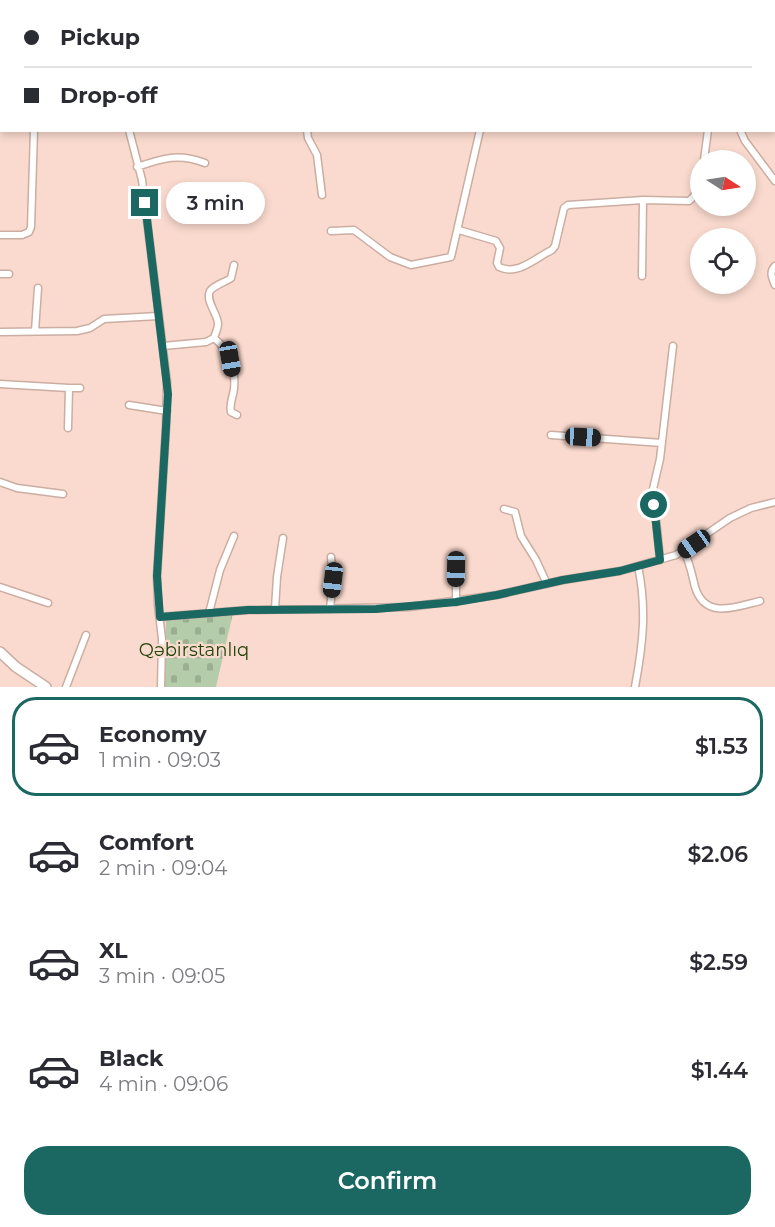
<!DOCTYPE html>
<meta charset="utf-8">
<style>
body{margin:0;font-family:Montserrat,sans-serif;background:#f2f2f3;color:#2b2b33;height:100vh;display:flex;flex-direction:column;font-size:22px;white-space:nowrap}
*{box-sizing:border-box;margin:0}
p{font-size:20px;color:#7c7c81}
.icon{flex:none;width:33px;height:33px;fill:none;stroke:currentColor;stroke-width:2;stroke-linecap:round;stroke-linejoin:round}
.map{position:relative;height:687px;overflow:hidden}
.side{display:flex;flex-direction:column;background:#fff;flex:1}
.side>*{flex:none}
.hud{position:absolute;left:0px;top:0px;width:776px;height:132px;box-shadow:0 3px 9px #0003;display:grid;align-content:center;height:132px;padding:0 24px;background:#fff}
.needle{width:39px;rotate:102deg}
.tools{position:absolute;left:690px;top:150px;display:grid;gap:12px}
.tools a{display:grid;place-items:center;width:66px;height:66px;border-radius:50%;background:#fff;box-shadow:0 3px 9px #0003;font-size:30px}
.end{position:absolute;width:27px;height:27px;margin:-14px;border:8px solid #1b6761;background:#fff;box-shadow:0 0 0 3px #fff}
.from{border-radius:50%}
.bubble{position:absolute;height:42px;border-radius:21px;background:#fff;box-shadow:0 3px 9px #0003;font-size:20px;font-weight:600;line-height:42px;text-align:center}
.car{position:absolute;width:18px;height:36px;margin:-18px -9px;border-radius:8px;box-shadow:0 0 4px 2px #0007;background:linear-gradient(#222 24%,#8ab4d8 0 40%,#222 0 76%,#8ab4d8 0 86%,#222 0)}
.hud b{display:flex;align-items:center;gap:21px;height:57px;font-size:22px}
.hud b+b{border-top:2px solid #e1e1e2}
.hud i{width:15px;height:15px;background:#2b2b33}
ul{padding:10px 0 0;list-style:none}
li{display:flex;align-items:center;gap:18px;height:99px;margin:0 12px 9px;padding:0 12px;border:3px solid transparent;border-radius:24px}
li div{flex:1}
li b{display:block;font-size:22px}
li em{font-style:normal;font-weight:600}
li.on{border-color:#1b6761}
li>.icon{width:54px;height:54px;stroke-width:1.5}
.primary-button{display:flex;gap:12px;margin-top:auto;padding:12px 24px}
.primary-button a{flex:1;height:69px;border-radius:24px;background:#1b6761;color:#fff;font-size:24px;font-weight:600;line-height:69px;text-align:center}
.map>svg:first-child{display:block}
.cemetery{fill:url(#cemetery-stones)}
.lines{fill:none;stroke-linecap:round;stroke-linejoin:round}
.minor-casing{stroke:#cbada1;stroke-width:9}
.tertiary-casing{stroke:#cbada1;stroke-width:10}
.primary-casing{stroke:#cbada1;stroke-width:12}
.minor{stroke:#fff;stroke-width:6}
.tertiary{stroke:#fff;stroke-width:8}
.primary{stroke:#fff;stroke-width:9}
.route{stroke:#1b6761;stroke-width:8}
.labels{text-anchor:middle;stroke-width:4.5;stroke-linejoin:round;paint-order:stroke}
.park-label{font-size:18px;fill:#21440b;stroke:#fadace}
</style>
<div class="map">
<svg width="775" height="687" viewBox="0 0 775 687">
<defs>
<pattern id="cemetery-stones" width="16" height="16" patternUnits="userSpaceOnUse" patternTransform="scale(1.5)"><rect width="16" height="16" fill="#b5ccaa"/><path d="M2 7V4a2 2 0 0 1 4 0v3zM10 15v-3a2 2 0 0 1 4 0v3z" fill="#9bae91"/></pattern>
</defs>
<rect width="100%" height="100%" fill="#fadace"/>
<path class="cemetery" d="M233,613L216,687H163L166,621Z"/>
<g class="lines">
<g class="minor-casing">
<path id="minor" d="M112,0V2
M588,0L589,2
M648,0V2
M338,2V0
M508,2L509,0
M774,60H775
M0,111L2,112
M129,130L142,180L167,382L166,427L157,576L158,605L162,639L161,687
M307,130L308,138L317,155L322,195
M740,130L745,141L775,181
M704,160L708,130
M137,167C163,158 179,153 205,163
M459,230L496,241L500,248L497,263L499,267C518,276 535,258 552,250L555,246L564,208L568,205L643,200L689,201C697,195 698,188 700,178
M331,231L354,230L390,257L411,265L451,257L480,130
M0,235H22L29,232L31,227L34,130
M775,266C769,272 772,278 775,285
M0,274H9
M642,276L643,200
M35,331L38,288
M0,332L77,331L90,328L104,319L158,316
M214,338C229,350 236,370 234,389C233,397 229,404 231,412L237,415
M163,346L206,342L214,338C215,334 218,329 218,324C218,314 205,301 210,291C214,285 226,282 231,278L234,265
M0,384L69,388L68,428
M69,388H80
M129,405L167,411
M551,435L662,443
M0,482L17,488L63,494
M504,509L515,512L521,536L536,560L547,584
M684,551C690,563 692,575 695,587C705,620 736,607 760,601
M660,560L653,489L660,459L673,346
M0,587L48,603
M456,602V569
M275,609L277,577L283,538
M330,609L333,580L331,557
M209,613L220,570L234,536
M160,617L248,610L409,607L497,595L563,580L620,571L676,555L730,518L751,508L775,502
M66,687L86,635
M635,687C643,644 647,609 638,566"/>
</g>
<g class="tertiary-casing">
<path id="tertiary" d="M27,2L34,0
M0,7H2"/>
</g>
<g class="primary-casing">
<path id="primary" d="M0,652L16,667L46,687"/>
</g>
<use href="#minor" class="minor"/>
<use href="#tertiary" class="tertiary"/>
<use href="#primary" class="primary"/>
</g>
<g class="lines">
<path class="route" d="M145,203L168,394L157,576L160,617L248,610L376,609L456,602L497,595L563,580L620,571L660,560L654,505"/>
</g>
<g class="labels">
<g class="park-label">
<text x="194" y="656">Qəbirstanlıq</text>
</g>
</g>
</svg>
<div class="tools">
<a><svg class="needle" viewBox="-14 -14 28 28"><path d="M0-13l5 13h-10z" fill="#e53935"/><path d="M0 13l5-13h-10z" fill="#7c7c81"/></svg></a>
<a><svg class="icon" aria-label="locate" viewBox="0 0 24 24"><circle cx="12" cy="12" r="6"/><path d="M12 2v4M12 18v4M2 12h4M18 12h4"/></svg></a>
</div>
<i class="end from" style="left:654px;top:505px"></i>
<i class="end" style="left:145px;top:203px"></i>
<div class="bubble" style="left:166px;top:182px;width:99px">3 min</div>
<i class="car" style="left:230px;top:359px;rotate:170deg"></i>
<i class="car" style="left:583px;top:437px;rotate:93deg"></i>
<i class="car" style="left:694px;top:544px;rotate:235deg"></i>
<i class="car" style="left:456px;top:569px;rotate:181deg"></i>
<i class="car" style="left:333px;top:580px;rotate:187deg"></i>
<div class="hud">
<b><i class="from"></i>Pickup</b>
<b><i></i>Drop-off</b>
</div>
</div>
<section class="side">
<ul>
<li class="on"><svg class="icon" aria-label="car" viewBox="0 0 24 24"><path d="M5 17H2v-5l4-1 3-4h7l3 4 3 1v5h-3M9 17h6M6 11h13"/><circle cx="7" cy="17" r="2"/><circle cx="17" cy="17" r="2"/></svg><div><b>Economy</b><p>1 min · 09:03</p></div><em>$1.53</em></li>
<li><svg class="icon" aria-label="car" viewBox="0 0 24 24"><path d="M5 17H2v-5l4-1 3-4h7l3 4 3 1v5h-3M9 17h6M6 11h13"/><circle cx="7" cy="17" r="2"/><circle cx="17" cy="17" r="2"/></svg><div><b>Comfort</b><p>2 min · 09:04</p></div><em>$2.06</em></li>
<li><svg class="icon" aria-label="car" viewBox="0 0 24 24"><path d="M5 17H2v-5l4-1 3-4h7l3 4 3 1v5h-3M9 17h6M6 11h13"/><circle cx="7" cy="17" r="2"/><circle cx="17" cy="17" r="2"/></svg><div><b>XL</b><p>3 min · 09:05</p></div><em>$2.59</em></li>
<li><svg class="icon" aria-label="car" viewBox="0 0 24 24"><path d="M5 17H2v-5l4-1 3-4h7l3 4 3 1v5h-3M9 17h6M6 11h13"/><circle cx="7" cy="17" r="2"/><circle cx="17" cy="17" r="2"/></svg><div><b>Black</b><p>4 min · 09:06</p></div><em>$1.44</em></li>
</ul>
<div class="primary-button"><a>Confirm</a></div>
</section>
